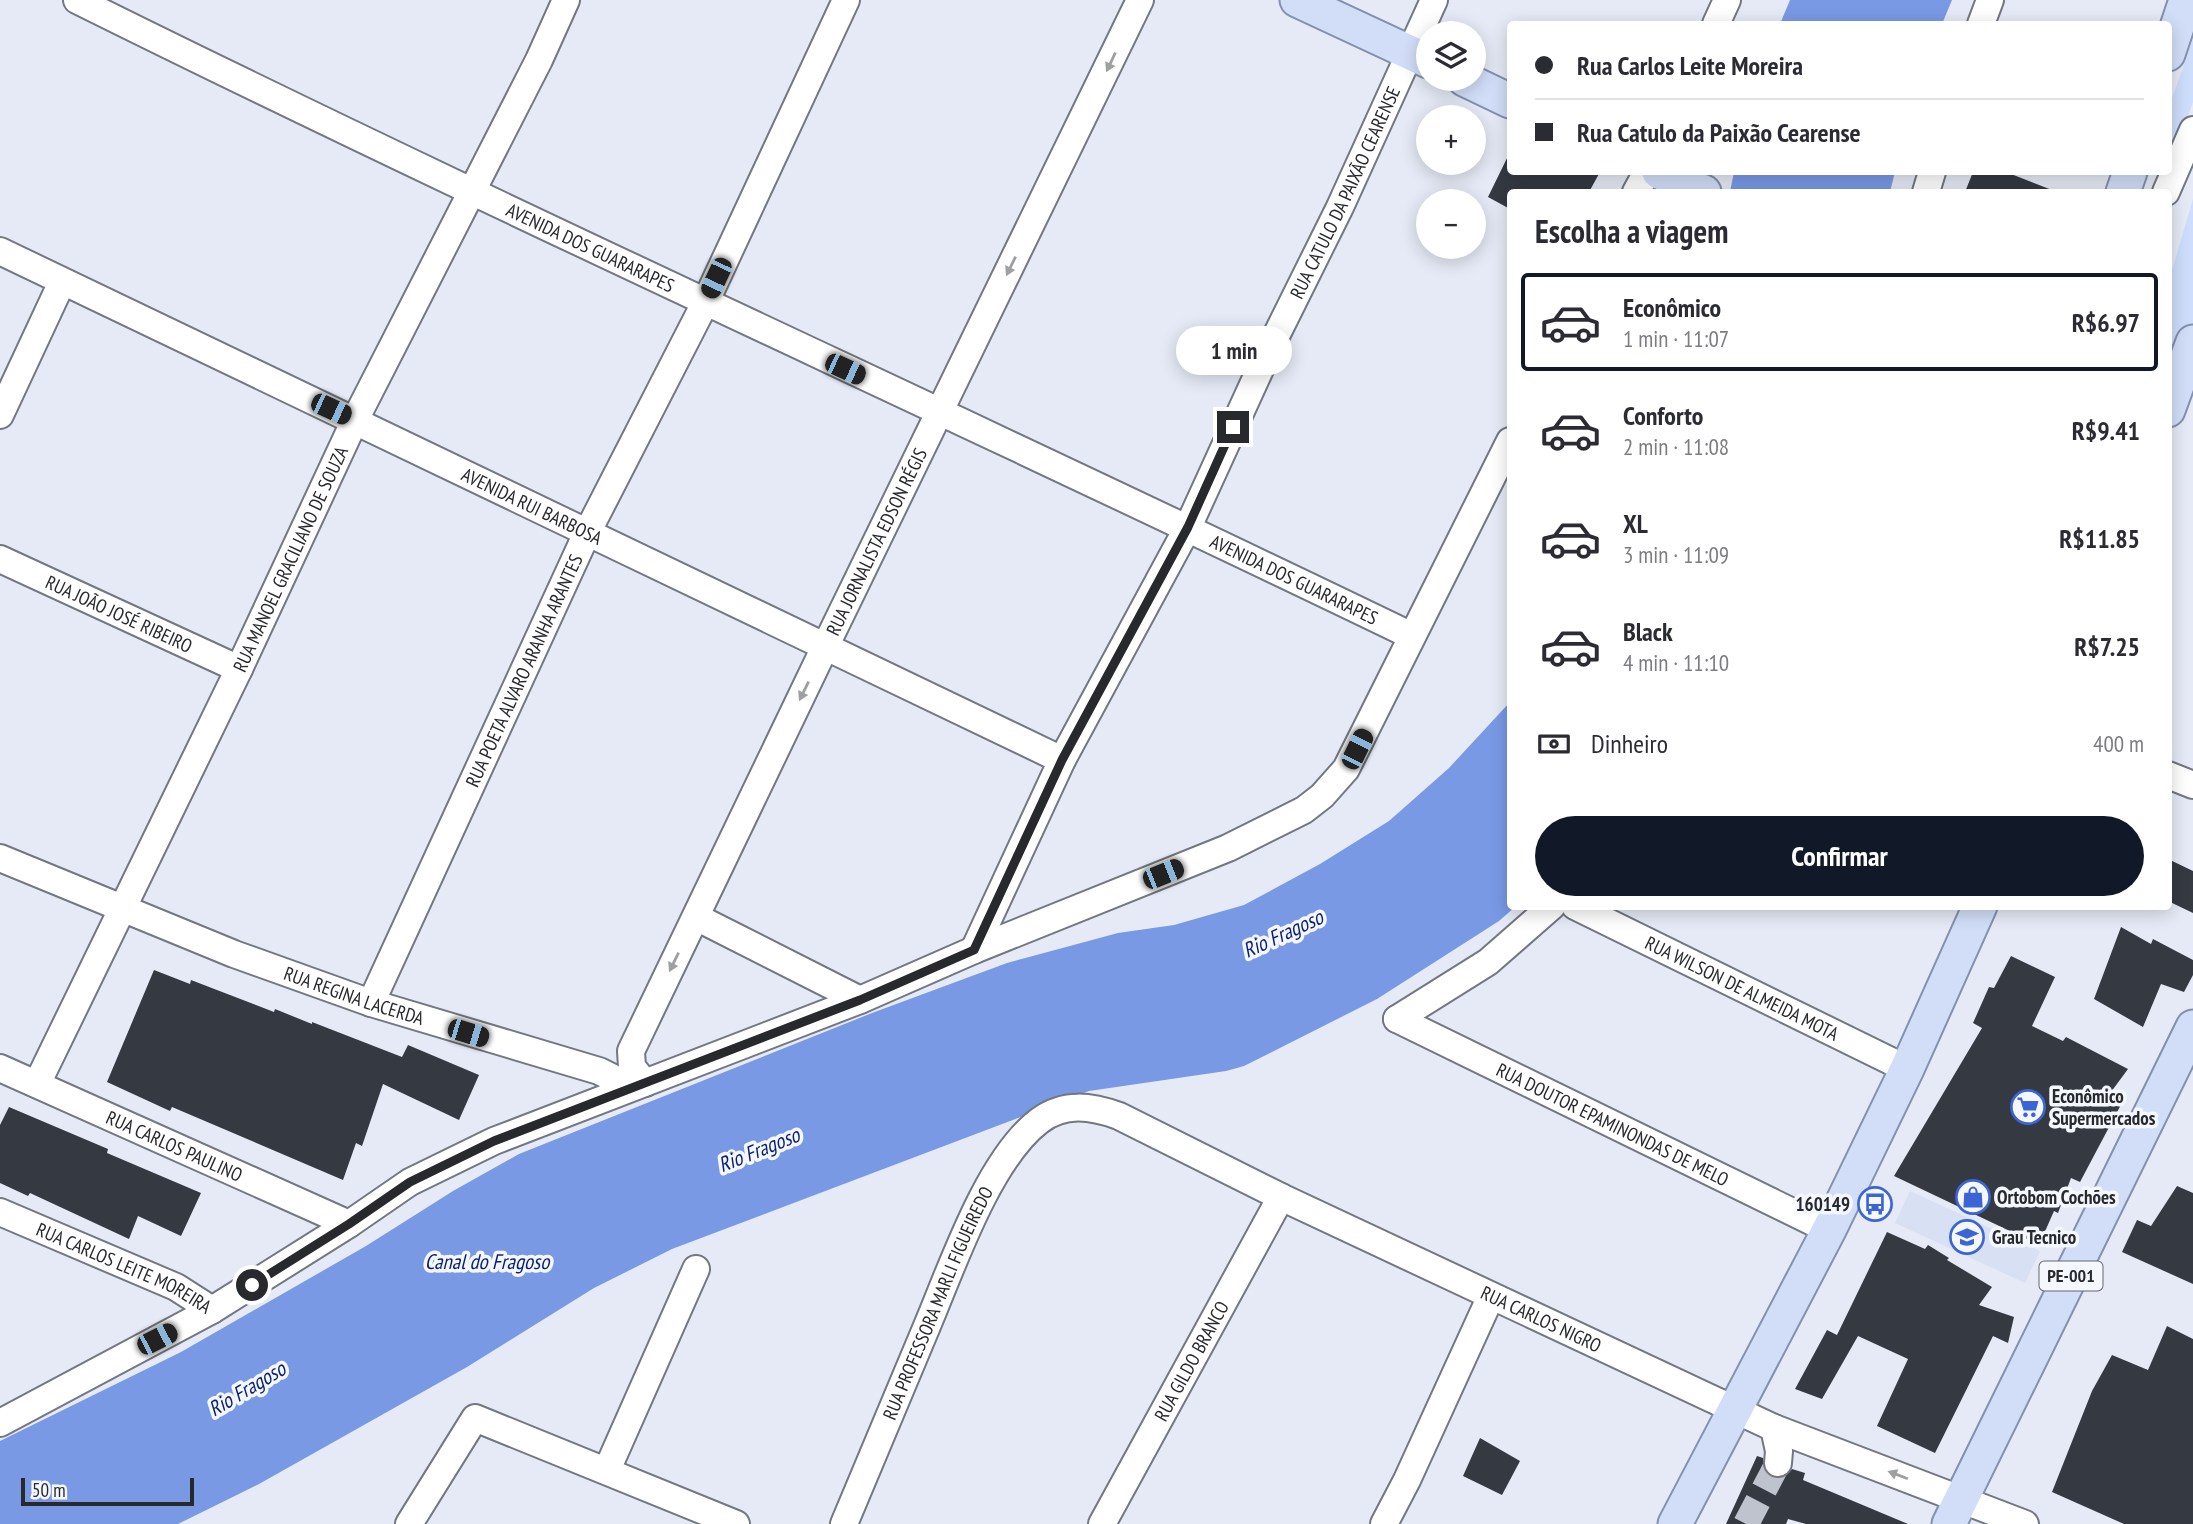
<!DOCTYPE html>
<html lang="pt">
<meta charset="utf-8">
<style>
body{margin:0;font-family:"PT Sans Narrow",sans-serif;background:#f2f2f3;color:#2b2b33;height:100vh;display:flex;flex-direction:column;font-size:26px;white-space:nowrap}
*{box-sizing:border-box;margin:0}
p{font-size:23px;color:#7c7c81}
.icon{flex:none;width:38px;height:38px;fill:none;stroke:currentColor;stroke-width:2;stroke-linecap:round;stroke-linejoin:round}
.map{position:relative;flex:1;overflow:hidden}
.details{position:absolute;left:1507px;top:189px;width:665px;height:721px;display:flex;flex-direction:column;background:#fff;border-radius:7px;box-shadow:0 4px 18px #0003}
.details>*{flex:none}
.hud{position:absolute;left:1507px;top:21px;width:665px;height:154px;border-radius:7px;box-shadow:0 4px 18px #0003;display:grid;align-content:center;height:154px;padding:0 28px;background:#fff}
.tools{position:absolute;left:1416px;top:21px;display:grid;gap:14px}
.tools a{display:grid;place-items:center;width:70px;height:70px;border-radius:50%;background:#fff;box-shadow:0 4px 18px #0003;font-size:35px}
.scale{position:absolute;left:21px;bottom:18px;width:173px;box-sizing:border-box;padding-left:7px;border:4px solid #27292d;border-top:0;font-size:19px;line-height:24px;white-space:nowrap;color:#27292d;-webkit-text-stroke:5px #f4f8fe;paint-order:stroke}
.end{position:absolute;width:32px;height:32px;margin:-16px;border:9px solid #27292d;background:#fff;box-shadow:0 0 0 4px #fff}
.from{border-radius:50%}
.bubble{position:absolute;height:49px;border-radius:24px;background:#fff;box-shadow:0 4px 18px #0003;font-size:23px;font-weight:800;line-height:49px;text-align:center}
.car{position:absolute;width:21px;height:42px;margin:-21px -10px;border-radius:9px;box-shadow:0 0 5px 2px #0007;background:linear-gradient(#222 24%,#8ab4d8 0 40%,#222 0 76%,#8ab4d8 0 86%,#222 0)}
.hud b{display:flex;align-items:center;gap:24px;height:66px;font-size:26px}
.hud b+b{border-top:2px solid #e1e1e2}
.hud i{width:18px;height:18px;background:#2b2b33}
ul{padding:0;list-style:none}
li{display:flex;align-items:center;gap:21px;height:98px;margin:0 14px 10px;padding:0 14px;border:4px solid transparent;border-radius:7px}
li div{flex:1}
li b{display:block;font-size:26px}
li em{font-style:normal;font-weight:800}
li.active{border-color:#111827}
li>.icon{width:63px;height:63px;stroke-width:1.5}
h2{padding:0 28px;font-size:32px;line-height:84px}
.pay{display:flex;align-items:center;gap:18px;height:77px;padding:0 28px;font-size:26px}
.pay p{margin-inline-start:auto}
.button{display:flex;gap:14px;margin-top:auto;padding:14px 28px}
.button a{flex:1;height:80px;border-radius:42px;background:#111827;color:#fff;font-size:28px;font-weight:800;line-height:80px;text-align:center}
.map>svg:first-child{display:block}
.built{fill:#d8e0f3}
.green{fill:#ceddfb}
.water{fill:#7999e5}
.building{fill:#353942}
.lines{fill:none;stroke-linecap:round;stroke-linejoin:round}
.minor-tunnel{stroke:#bfc3ce;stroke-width:26;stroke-dasharray:26 13;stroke-linecap:butt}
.minor-casing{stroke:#727781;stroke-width:30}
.major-casing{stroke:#8390ae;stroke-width:37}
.minor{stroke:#fff;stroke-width:26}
.major{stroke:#d2def8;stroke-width:33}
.oneway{fill:#9e9fa0}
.route{stroke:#27292d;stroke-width:9}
.labels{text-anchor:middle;stroke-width:7;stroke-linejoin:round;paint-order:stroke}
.shield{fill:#f4f8fe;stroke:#64676c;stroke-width:2}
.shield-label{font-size:18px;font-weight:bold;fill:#27292d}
.street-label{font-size:19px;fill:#27292d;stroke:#f4f8fe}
.poi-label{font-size:19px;font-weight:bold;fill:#27292d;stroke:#f4f8fe;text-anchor:start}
.water-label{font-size:21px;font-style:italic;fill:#091e75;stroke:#f4f8fe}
</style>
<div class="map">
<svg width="2193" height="1524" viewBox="0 0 2193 1524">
<rect width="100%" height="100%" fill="#e5eaf6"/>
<path class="built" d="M1910,1191L2040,1251L2025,1283L1895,1223Z"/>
<path class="green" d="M2193,39V102L2168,171V110Z
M2193,199V330L2168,398V284Z"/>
<path class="water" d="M1790,0H1952L1942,24H1780Z
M1734,172H1895L1890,192H1730Z
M1510,702V906L1515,907L1499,921L1377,999L1244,1066L1226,1071L1089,1091L672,1249L594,1288L467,1367L259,1484L178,1524H0V1441L181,1352L366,1246L453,1191L519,1154L872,1013L1007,963L1118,933L1174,925L1244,905L1320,864L1389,821L1449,768Z"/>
<path class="building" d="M1510,152V172H1600L1589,192H1510V209L1488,197Z
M1973,172H2006L2057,192H1965Z
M2168,859L2193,871V913L2168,901Z
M2121,927L2151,944L2153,939L2193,960V975L2184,992L2161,984L2143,1027L2094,999Z
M2011,956L2055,977L2032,1026L2063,1041L2066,1037L2128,1069L2111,1092L2124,1099L2080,1182L2071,1178L2058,1213L2054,1211L2039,1245L1894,1176L1982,1028L1973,1023L1989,987L1994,988Z
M154,970L190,984L191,980L274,1012L275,1009L312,1024V1022L402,1057L408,1045L479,1075L459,1120L383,1084L362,1146L356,1143L343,1180L172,1107L170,1111L107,1082Z
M9,1107L108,1149L107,1153L201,1193L181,1236L138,1216L129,1239L30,1193L28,1196L0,1183V1125Z
M2177,1186L2193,1193V1284L2122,1252L2137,1220L2151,1226Z
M1887,1232L1925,1249L1928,1245L1949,1258L1947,1260L1992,1287L1979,1305L2014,1317L2008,1343L1993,1336L1935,1453L1877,1426L1908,1359L1858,1336L1822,1399L1795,1389L1827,1330L1837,1335Z
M2167,1326L2193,1339V1524H2124L2052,1492L2092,1391L2112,1355L2148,1370Z
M1480,1438L1520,1461L1502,1495L1463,1476Z
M1757,1456L1763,1458L1764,1469L1770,1476L1776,1479L1784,1477L1792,1469L1805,1473L1803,1480L1908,1524H1806L1788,1519L1786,1524H1726Z"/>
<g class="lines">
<path class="minor-tunnel" d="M1746,1524L1778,1463"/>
<g class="minor-casing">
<g id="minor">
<path id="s1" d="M77,0C518,219 968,421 1412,636"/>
<path d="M1716,24L1727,0"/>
<path d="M1981,24L1990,0"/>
<path d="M1636,192L1647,172"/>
<path d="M1926,192L1932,172"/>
<path d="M2166,192L2193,130"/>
<path id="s2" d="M0,251L1062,760"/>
<path d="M0,415L62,282"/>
<path id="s3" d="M0,559L239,669"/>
<path d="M2168,775L2193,785"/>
<path id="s4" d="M0,858L234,954L371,1003L599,1071L611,1077L615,1094"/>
<path id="s5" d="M1575,906L1907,1069"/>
<path d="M696,917L860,1000"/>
<path id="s6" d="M974,950L1062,760L1188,527L1268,352L1340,207L1434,0"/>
<path id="s7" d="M371,1003L587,533L705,303L846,0"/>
<path id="s8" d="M1397,1019L1829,1230"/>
<path d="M1397,1019L1488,962L1552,906"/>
<path id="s9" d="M0,1068L349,1224"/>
<path id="s10" d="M645,1083L632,1067L631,1051L825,647L1140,0"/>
<path id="s11" d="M37,1084L239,669L355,420L539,60L566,0"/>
<path id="s12" d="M0,1212L176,1287L212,1310"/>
<path d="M0,1423L212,1310L349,1224L410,1182L494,1141L860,1000L974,950L1228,848L1304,810L1322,796L1346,769L1510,441"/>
<path d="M1774,1428L1779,1451L1778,1463"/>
<path d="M607,1470L696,1269"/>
<path d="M409,1524L475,1418L736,1524"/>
<path id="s13" d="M844,1524C872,1458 899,1392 927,1326C952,1267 988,1160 1039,1121C1064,1102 1091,1106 1119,1116L1281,1197L1774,1428L2025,1524"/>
<path id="s14" d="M1102,1524L1281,1197"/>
<path d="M1384,1524L1407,1480L1491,1296"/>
</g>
</g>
<g class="major-casing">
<path id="major" d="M1297,0L1428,61
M2168,54L2186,0
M1464,79L1510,101
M1659,172L1704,192
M2123,192L2130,172
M2168,410L2193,342
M1675,1524L1829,1230L1907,1069L1980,906
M1949,1524L2193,1027"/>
</g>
<use href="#minor" class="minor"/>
<use href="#major" class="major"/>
</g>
<defs><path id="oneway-solid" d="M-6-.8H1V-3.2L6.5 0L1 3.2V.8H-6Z" transform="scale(1.75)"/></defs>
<g class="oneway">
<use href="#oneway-solid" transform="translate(1111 62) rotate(115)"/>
<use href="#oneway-solid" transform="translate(1011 266) rotate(116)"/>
<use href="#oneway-solid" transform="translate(804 691) rotate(116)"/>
<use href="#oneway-solid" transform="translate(674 962) rotate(116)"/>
<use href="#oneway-solid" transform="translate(1898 1475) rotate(-159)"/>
</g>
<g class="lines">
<path class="route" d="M252,1285L349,1224L410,1182L494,1141L860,1000L974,950L1062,760L1188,527L1233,427"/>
</g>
<defs>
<g id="supermarket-ring" transform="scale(1.75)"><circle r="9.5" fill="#f4f8fe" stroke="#3b64d5" stroke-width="1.5"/><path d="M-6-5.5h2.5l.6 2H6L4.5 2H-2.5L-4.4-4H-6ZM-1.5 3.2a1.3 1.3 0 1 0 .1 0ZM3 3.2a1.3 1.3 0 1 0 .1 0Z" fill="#3b64d5"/></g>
<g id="shop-ring" transform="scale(1.75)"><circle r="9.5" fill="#f4f8fe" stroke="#3b64d5" stroke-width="1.5"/><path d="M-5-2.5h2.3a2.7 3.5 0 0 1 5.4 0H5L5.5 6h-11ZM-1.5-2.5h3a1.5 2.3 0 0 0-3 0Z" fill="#3b64d5"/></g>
<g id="bus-ring" transform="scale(1.75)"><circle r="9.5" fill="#f4f8fe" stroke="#3b64d5" stroke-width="1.5"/><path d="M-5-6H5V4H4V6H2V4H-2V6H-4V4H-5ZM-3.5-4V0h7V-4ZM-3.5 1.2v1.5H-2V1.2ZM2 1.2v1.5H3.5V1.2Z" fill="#3b64d5"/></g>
<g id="university-ring" transform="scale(1.75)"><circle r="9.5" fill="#f4f8fe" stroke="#3b64d5" stroke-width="1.5"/><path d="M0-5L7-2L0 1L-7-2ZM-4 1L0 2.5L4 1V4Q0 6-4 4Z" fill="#3b64d5"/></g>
</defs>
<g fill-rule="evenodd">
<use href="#supermarket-ring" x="2028" y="1107"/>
<use href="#shop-ring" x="1973" y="1197"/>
<use href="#bus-ring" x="1875" y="1204"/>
<use href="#university-ring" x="1967" y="1237"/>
</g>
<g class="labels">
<rect class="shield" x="2039.5" y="1261.5" width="63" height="29" rx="5"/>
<g class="shield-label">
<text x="2071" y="1282">PE-001</text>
</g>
<g class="street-label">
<text dy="7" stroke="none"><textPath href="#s6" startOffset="844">RUA CATULO DA PAIXÃO CEARENSE</textPath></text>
<text dy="7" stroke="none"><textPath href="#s1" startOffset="570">AVENIDA DOS GUARARAPES</textPath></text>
<text dy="7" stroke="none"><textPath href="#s2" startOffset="590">AVENIDA RUI BARBOSA</textPath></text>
<text dy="7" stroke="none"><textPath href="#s10" startOffset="602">RUA JORNALISTA EDSON RÉGIS</textPath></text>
<text dy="7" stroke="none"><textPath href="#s11" startOffset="583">RUA MANOEL GRACILIANO DE SOUZA</textPath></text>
<text dy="7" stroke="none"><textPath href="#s1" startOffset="1348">AVENIDA DOS GUARARAPES</textPath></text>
<text dy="7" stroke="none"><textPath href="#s3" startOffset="131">RUA JOÃO JOSÉ RIBEIRO</textPath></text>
<text dy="7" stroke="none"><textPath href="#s7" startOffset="366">RUA POETA ALVARO ARANHA ARANTES</textPath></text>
<text dy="7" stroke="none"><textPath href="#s5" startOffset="186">RUA WILSON DE ALMEIDA MOTA</textPath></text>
<text dy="7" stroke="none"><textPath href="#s4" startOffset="380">RUA REGINA LACERDA</textPath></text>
<text dy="7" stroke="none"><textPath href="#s8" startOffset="240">RUA DOUTOR EPAMINONDAS DE MELO</textPath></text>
<text dy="7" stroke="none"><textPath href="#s9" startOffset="191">RUA CARLOS PAULINO</textPath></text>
<text dy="7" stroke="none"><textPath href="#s12" startOffset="136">RUA CARLOS LEITE MOREIRA</textPath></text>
<text dy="7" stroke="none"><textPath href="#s13" startOffset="240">RUA PROFESSORA MARLI FIGUEIREDO</textPath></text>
<text dy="7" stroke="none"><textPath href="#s13" startOffset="1003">RUA CARLOS NIGRO</textPath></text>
<text dy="7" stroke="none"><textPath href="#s14" startOffset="186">RUA GILDO BRANCO</textPath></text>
</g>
<g class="poi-label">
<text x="2052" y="1103">Econômico<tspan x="2052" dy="22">Supermercados</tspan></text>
<text x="1997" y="1204">Ortobom Cochões</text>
<text x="1850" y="1211" text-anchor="end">160149</text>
<text x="1992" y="1244">Grau Tecnico</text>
</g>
<g class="water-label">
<text transform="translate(1283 934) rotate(-25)" y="7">Rio Fragoso</text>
<text transform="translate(759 1150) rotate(-22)" y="7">Rio Fragoso</text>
<text x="487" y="1269">Canal do Fragoso</text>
<text transform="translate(247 1389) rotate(-31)" y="7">Rio Fragoso</text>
</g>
</g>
</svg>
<div class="tools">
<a><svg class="icon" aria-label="layers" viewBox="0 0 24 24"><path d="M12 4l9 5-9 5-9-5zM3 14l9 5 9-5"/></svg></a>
<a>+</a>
<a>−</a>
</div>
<div class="scale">50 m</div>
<i class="end from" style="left:252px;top:1285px"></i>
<i class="end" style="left:1233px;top:427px"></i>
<div class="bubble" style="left:1176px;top:326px;width:116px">1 min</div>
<i class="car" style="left:716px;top:278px;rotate:205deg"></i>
<i class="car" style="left:845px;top:369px;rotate:115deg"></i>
<i class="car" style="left:331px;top:409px;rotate:115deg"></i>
<i class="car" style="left:1357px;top:749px;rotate:26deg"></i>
<i class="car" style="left:1163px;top:874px;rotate:68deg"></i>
<i class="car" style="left:468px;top:1033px;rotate:107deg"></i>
<i class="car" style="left:157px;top:1339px;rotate:63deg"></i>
<div class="hud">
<b><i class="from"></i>Rua Carlos Leite Moreira</b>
<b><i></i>Rua Catulo da Paixão Cearense</b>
</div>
<section class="details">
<h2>Escolha a viagem</h2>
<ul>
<li class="active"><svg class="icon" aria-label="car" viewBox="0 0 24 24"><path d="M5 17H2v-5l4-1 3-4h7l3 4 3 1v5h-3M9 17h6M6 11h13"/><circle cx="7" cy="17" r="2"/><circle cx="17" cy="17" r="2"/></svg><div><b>Econômico</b><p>1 min · 11:07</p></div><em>R$6.97</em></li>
<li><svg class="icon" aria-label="car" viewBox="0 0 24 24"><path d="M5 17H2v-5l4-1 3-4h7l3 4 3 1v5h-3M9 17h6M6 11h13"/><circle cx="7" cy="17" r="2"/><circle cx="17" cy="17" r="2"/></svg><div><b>Conforto</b><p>2 min · 11:08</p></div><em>R$9.41</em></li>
<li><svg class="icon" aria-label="car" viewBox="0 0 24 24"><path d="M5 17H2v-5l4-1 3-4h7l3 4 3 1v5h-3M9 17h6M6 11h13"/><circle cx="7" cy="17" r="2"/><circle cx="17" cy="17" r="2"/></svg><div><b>XL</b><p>3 min · 11:09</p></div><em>R$11.85</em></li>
<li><svg class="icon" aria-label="car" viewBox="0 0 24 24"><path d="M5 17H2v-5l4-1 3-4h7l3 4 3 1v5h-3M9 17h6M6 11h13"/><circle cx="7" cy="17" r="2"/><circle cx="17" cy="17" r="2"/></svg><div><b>Black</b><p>4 min · 11:10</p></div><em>R$7.25</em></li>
</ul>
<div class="pay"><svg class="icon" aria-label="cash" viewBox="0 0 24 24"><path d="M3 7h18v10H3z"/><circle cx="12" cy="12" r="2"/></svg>Dinheiro<p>400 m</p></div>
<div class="button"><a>Confirmar</a></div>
</section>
</div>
